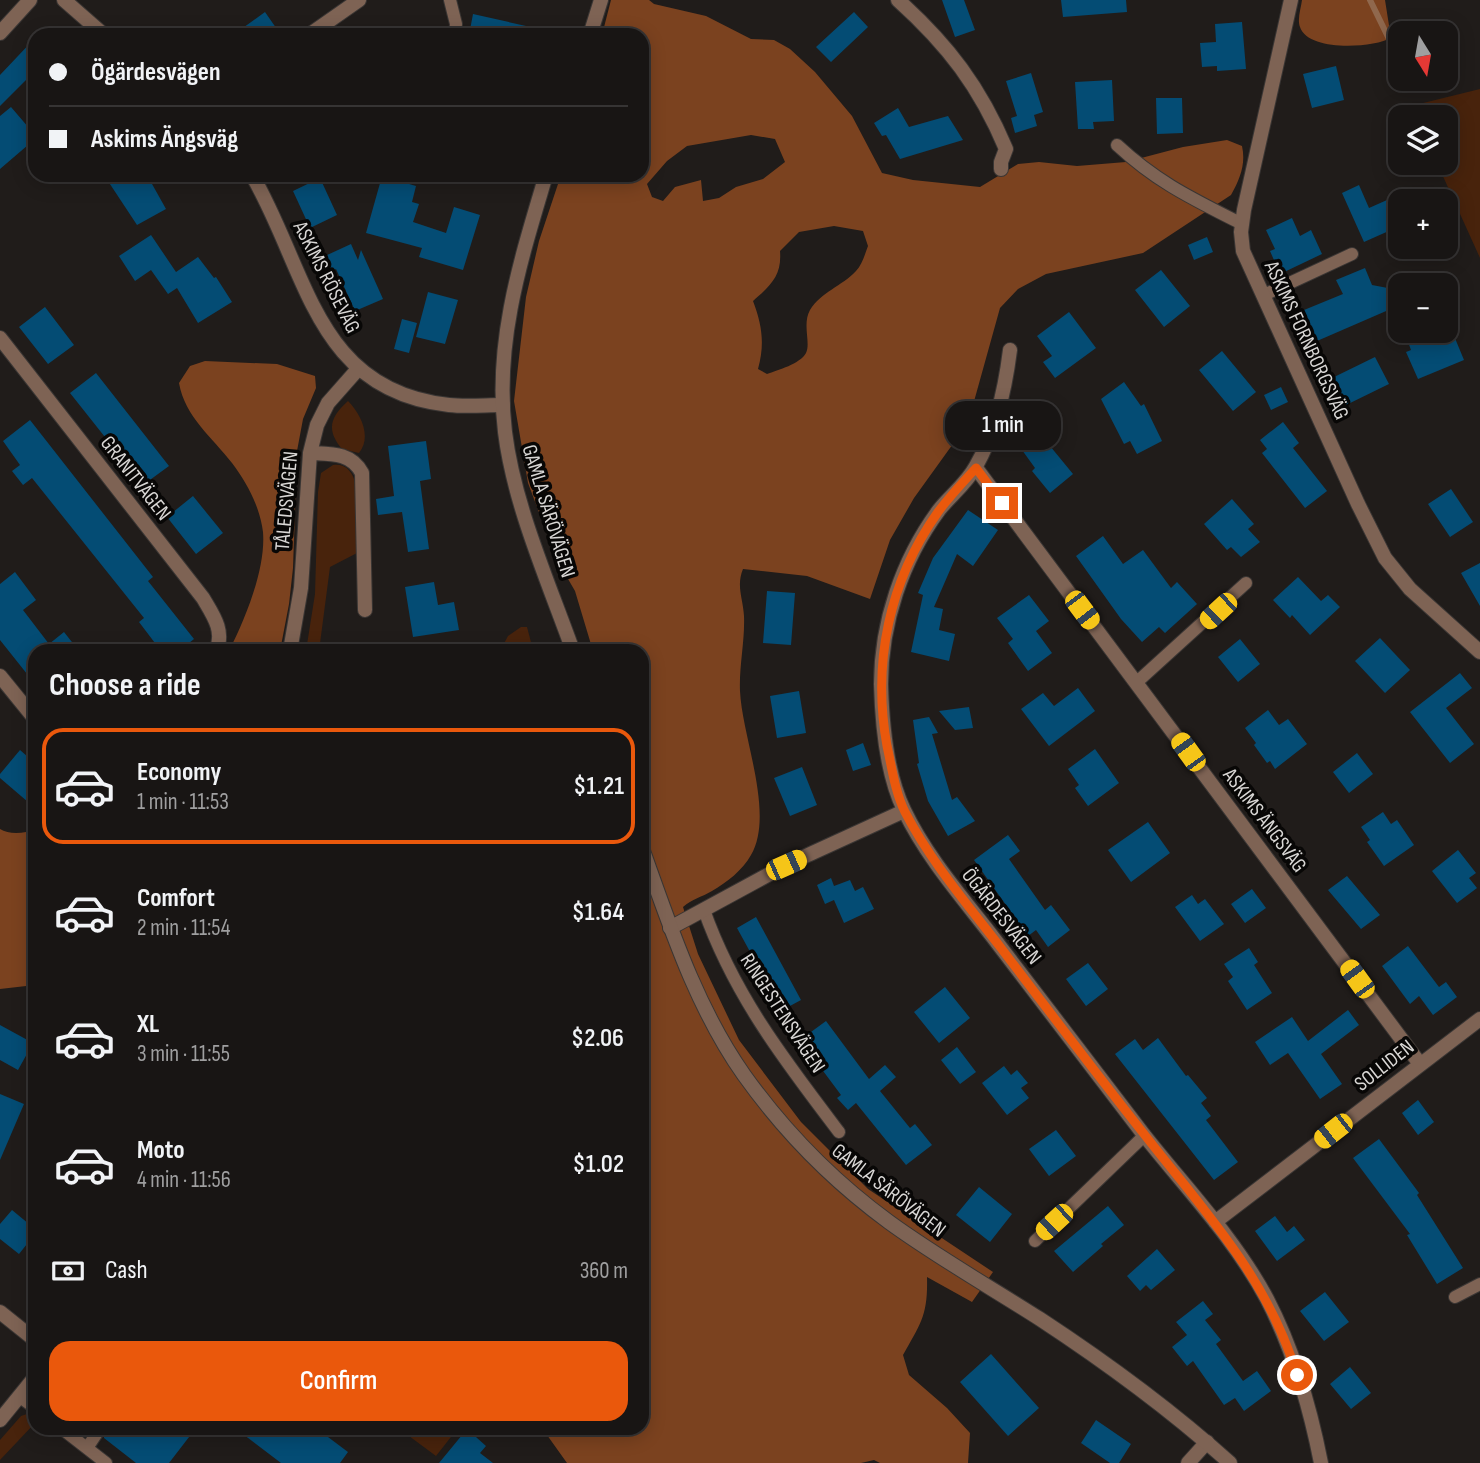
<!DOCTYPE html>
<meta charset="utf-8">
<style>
body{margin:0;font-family:"Sofia Sans Condensed",sans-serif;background:#252222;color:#f1f3f6;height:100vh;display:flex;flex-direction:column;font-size:26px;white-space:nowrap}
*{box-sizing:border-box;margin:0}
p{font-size:23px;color:#9f9fa0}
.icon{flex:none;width:38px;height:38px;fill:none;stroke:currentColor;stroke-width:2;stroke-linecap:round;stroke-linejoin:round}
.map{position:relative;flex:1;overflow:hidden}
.drawer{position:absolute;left:28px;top:644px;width:621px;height:791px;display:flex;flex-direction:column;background:#181514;border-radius:21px;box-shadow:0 4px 18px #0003,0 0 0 2px #363434}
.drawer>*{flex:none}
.guide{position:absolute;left:28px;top:28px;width:621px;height:154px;border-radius:21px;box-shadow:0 4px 18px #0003,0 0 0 2px #363434;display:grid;align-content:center;height:154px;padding:0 21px;background:#181514}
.needle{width:46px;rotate:169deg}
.tools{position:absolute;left:1388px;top:21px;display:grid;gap:14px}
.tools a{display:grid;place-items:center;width:70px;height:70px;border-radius:14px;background:#181514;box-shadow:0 4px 18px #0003,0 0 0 2px #363434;font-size:35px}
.end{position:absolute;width:32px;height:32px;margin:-16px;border:9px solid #ea580c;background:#fff;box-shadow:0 0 0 4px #fff}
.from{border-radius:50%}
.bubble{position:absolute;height:49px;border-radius:21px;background:#181514;box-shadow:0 4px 18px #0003,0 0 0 2px #363434;font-size:23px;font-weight:600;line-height:49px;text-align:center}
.car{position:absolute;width:21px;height:42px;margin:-21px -10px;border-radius:9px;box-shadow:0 0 5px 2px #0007;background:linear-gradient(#f5c518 24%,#345 0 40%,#f5c518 0 76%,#345 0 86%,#f5c518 0)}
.guide b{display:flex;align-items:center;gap:24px;height:66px;font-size:26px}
.guide b+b{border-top:2px solid #363434}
.guide i{width:18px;height:18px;background:#f1f3f6}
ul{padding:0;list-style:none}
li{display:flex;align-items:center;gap:21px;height:116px;margin:0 14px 10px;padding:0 7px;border:4px solid transparent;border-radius:21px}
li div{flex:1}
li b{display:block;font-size:26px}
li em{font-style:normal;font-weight:600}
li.selected{border-color:#ea580c}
li>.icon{width:63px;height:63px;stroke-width:1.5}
h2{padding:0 21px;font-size:32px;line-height:84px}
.pay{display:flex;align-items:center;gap:18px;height:77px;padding:0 21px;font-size:26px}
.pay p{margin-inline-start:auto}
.action{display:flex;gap:14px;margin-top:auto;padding:14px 21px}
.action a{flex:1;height:80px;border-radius:21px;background:#ea580c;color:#fff;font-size:28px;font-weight:600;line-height:80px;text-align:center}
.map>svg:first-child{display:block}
.green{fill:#48230c}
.forest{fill:#7b421f;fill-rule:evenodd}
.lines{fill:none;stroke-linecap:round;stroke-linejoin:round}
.stream{stroke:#90684d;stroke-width:6}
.building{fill:#044c74}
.service-casing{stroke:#3a3634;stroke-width:14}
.minor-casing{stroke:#3a3634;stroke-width:16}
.tertiary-casing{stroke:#3a3634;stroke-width:16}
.service{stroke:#7e6354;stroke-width:12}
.minor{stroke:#7e6354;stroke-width:14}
.tertiary{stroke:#7e6354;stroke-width:14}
.route{stroke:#ea580c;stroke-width:9}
.labels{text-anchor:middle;stroke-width:7;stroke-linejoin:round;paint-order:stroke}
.street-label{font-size:21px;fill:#d9d7d5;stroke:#080706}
</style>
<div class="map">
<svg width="1480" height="1463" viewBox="0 0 1480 1463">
<rect width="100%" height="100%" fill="#201c1a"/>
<path class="green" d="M1480,89V258L1437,163H1446V117H1416L1411,106Z
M348,401C361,414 372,437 359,453L342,449C326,430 330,417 348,401Z
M333,465C368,460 357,532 357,553L330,567L319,651H306L315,594L318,492L321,473Z
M521,627H527L532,646L525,648V651H500L508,636Z
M27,1414L35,1417V1423L0,1460V1440L21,1416Z
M415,1428H458L436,1456L409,1436Z"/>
<path class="forest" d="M611,0H649L654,4L706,16L751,39L774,40L790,49L815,72L852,116L882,173L913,180L980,187L1018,164L1039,162L1077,166L1126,162L1183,147L1227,140L1242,146C1246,164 1240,179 1231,195L1143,253L1046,274L1018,289L1000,308L968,423L914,498L890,540L870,599L807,576L743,569C736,586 743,598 744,616C745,641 739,666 740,691C742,737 775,814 751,855C743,870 726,883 712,891C702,897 692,899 683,907L698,954L739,1040L801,1122L868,1189L993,1272L972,1302L927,1277C928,1315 921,1323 903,1355L909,1375L947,1408L970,1433L968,1463H880L874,1460L861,1463H567L542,1428H642V651H593L575,591L557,560L528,483L514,401L526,297L539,241L561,175H642V35H602ZM751,135L775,139L785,162L763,179L736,187L719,198L703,201L701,180L675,187L663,201L652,197L647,184L667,161L687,146ZM834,226L863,231L868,246C865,254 862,265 856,271C842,286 821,292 810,310C802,324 811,343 806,353C800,364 778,370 767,374L758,369C765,344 762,325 753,301C771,285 782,276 780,251L799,232Z
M1302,0H1385L1391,38C1373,48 1308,52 1300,27C1297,19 1301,8 1302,0Z
M205,361L277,364L315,376L316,388L303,419L297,451L293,568L289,604L280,651H229C245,619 266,569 263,532C260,507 247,483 232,463C212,437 185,417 179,383L190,366Z
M0,829C9,835 25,833 35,830V985L0,989Z"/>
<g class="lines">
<path class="stream" d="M1370,0L1390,41"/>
</g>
<path class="building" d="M942,0H964L975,30L955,37Z
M1061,0H1126L1127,12L1063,17Z
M265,12L281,35H233Z
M854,12L868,27L831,62L816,47Z
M473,14L535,28L534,35H469Z
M1242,22L1246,69L1217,71V66L1202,67L1200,43L1216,42L1215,24Z
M35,38V71L0,106V75Z
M1336,66L1344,100L1312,108L1303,74Z
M1031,73L1043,112L1034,115L1037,126L1015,133L1011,118L1017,116L1006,81Z
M1112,80L1114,121L1093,122L1094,129H1078L1075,82Z
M1156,98H1182L1183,133L1157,134Z
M11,107L35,135V139L0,169V116Z
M898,108L909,127L948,116L963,140L900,159L886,135L882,136L874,123Z
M104,175H147L166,209L137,225Z
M382,176L416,186L412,202L419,204L413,222L446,233L454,207L480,215L463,270L419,257L422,248L366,233Z
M320,178L337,215L310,228L293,191Z
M1359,185L1369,208L1396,196L1400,205V226L1364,242L1342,193Z
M1292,218L1300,236L1311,230L1322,254L1280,274L1270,251L1275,249L1266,230Z
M151,235L176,272L198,257L214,278L216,277L232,302L198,323L177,288L168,294L151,270L135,281L119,256Z
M1207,237L1213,252L1194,260L1188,245Z
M351,244L358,260L361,250L383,299L355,311L336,269L332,271L325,256Z
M1365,268L1372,285L1393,289L1400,305L1317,341L1304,310L1343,294L1336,280Z
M1161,270L1190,306L1164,327L1135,290Z
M428,292L458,300L445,344L416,337Z
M45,307L74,345L48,364L19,327Z
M1069,312L1096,348L1055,378L1043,362L1052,356L1037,336Z
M402,319L417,323L409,353L394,349Z
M1404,331H1452L1464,360L1418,379L1406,352L1411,350Z
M1222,351L1256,392L1233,411L1199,370Z
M1375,357L1389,384L1344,406L1330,379Z
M96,373L169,466L143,485L70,393Z
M1124,382L1141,406L1144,404L1162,441L1137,454L1130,441L1124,444L1101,399Z
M1281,387L1288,402L1271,410L1264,395Z
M30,420L153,577L148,581L194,639L179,651H161L139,622L144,618L32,478L23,485L12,471L20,465L3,441Z
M1283,422L1299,443L1293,448L1327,491L1305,508L1262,453L1267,449L1260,440Z
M1041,435L1073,474L1050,493L1032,471L1035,468L1022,450Z
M426,441L431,479L420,481L429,549L408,552L402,512L378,515L376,499L394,496L388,446Z
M1451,489L1473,522L1450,537L1428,504Z
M193,496L223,533L196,554L167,517Z
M1232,499L1254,524L1248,529L1260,542L1241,557L1231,547L1227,550L1204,524Z
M968,510L998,530L973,566L957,554L934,607L943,609L939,630L955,634L949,661L911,652L923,595L918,593L933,558Z
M1103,536L1123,564L1143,550L1171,588L1177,582L1197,604L1165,633L1159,627L1142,642L1121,619L1076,556Z
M1480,563V606L1461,573Z
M15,572L36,600L23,610L49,644L64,632L79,651H35V684L0,640V584Z
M1298,577L1321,601L1328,595L1340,607L1310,635L1292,615L1290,618L1273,600Z
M434,582L438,605L454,602L459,630L413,637L405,587Z
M767,591L795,593L791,645L763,643Z
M1029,595L1049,621L1036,631L1052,653L1028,671L1008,643L1013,639L997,618Z
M1380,638L1410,670L1385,693L1355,661Z
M1240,639L1260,664L1238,682L1218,657Z
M1460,673L1472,688L1446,708L1474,744L1450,763L1410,712Z
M1078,688L1095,711L1049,746L1021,709L1043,693L1054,706Z
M799,691L806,733L777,738L770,696Z
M969,707L973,728L955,730L939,711Z
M1268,710L1279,725L1288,719L1307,744L1275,769L1270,761L1267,763L1254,745L1256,743L1245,728Z
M929,717L938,733L932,734L952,800L957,797L975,821L948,836L928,801L917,764L919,763L913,720Z
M863,743L871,765L853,771L846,750Z
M1095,749L1119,783L1088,806L1075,788L1079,785L1068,769Z
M20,750L35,763V808L0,778V774Z
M1357,753L1373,774L1349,793L1333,772Z
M802,767L817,805L790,816L774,778Z
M1383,812L1391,824L1397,820L1414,845L1384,866L1367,842L1370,840L1361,827Z
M1148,822L1170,853L1131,882L1108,850Z
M1008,835L1020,851L1009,859L1045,910L1051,905L1070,930L1048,947L1036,930L1028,936L974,860Z
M1458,850L1476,873L1469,878L1477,888L1457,903L1432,871Z
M1347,876L1380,915L1361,929L1328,890Z
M831,878L834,886L850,880L855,891L863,887L874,909L844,923L834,900L825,904L817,885Z
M1252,889L1266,908L1245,923L1231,904Z
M1192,895L1198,904L1205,899L1224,924L1200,941L1175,907Z
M756,917L801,1000L777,1013L748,962L754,959L737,928Z
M1408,946L1439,987L1446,982L1457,997L1433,1015L1419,996L1410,1004L1382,966Z
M1249,948L1258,962L1254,965L1272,993L1247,1010L1228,981L1233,977L1224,964Z
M1088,963L1108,989L1086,1006L1066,979Z
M945,987L970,1018L939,1043L914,1012Z
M1348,1010L1359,1025L1321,1054L1342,1084L1320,1099L1288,1053L1270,1065L1255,1042L1292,1017L1308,1041Z
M826,1021L869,1079L885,1065L896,1077L880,1091L910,1128L915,1124L932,1145L906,1165L856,1103L848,1110L837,1098L841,1095L800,1040Z
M0,1025L33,1043L18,1070L0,1060Z
M1158,1038L1186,1076L1188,1075L1207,1098L1201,1103L1211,1116L1206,1120L1238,1162L1214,1180L1115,1054L1135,1039L1143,1050Z
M957,1047L976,1072L960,1084L941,1060Z
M1004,1066L1011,1075L1017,1070L1028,1083L1021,1088L1029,1098L1007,1115L982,1083Z
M0,1094L24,1104L0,1160Z
M1418,1100L1434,1122L1418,1135L1402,1113Z
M1056,1130L1076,1156L1049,1176L1029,1149Z
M1379,1139L1419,1193L1417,1195L1463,1268L1437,1284L1407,1235L1410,1234L1353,1158Z
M979,1187L1012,1214L990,1242L956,1215Z
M1108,1206L1124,1225L1101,1244L1103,1246L1073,1272L1054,1251Z
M12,1210L35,1229V1234L19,1254L0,1239V1224Z
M1275,1216L1287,1232L1294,1226L1305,1240L1277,1261L1255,1231Z
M1157,1249L1175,1270L1151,1290L1146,1285L1140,1291L1127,1276Z
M1325,1292L1349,1322L1324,1341L1300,1311Z
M1203,1301L1213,1314L1205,1320L1221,1340L1216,1344L1243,1381L1257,1371L1271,1391L1244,1411L1235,1398L1224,1405L1193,1361L1187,1366L1172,1347L1187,1335L1176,1322Z
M991,1354L1039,1408L1008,1436L960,1382Z
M1350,1367L1371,1393L1351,1409L1330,1384Z
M1096,1420L1131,1444L1119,1463H1110L1081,1443Z
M104,1428H196L169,1463H136L104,1438Z
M235,1428H335L328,1437L348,1452L340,1463H281Z
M467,1429L486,1446L480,1453L493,1463H439Z"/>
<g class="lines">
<g class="service-casing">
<path id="service" d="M450,0L456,24L455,35
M1117,145C1158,183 1193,199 1242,224
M1264,295L1352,254
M1137,682L1246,583
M704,910C734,995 785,1061 839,1132
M1035,1241L1145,1135
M1455,1297L1480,1284
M20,1397L35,1408
M61,1428L106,1463
M87,1448L97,1433"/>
</g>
<g class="minor-casing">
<path id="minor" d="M64,0L104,35
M898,0C948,45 980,87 1006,149L1001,162V169
M1291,0L1244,210L1241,232L1243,251L1358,504L1385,558L1410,589L1480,652
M0,33L30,0
M309,35L359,0
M252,175C308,271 315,391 449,405C467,407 485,405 503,405
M0,338L203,598C213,615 225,631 216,651
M1010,350C1005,390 996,431 976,466C967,483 950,496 939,510C902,560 881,623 881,684C882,723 887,775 904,810C926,856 961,896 992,936C1043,1002 1093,1069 1144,1135C1186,1188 1235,1239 1267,1299C1293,1349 1310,1407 1321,1463
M310,453C330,454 351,452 362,473L365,610
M976,468L1420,1064
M290,651L301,588L310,453L317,425L328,403L358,369
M0,676L35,719
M670,928L786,865L904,811
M1215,1222L1480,1019
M0,1312L35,1340
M0,1420L35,1377
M1188,1463L1207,1442"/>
</g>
<g class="tertiary-casing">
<path id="tertiary" d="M590,35L601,0
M546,175C521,259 494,342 505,432C514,505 548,581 573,651
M642,848C670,926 696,1007 744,1075C784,1131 833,1181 889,1222C937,1257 990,1287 1040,1319C1107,1363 1171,1410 1230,1463"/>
</g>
<use href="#service" class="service"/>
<use href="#minor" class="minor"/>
<use href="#tertiary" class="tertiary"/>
</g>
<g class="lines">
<path class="route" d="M1002,503L976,468C963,482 949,497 938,512C889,581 872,663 887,746C892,768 895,792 905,812C931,862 967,904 1001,948C1048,1010 1095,1072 1144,1134C1205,1212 1268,1278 1297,1375"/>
</g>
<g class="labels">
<g class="street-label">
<text transform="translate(327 277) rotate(63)" y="7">ASKIMS RÖSEVÄG</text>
<text transform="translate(1307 340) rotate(65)" y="7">ASKIMS FORNBORGSVÄG</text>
<text transform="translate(136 478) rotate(52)" y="7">GRANITVÄGEN</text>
<text transform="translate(286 501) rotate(-85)" y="7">TÅLEDSVÄGEN</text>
<text transform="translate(549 511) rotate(73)" y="7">GAMLA SÄRÖVÄGEN</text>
<text transform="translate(1265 820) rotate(53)" y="7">ASKIMS ÄNGSVÄG</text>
<text transform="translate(1002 916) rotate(52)" y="7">ÖGÄRDESVÄGEN</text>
<text transform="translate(783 1013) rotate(57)" y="7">RINGESTENSVÄGEN</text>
<text transform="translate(1384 1065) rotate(-38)" y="7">SOLLIDEN</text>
<text transform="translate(889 1190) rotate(38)" y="7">GAMLA SÄRÖVÄGEN</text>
</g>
</g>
</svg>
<div class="tools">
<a><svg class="needle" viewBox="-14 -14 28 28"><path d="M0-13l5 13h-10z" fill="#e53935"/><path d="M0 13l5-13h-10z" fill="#9f9fa0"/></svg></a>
<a><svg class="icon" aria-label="layers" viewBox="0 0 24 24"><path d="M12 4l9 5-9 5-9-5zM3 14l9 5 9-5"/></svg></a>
<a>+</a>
<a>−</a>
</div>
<i class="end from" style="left:1297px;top:1375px"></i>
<i class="end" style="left:1002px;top:503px"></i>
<div class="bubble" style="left:945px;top:401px;width:116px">1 min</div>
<i class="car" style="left:1082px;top:610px;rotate:143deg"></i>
<i class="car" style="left:1218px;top:611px;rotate:227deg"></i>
<i class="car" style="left:1188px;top:752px;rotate:324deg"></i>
<i class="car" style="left:786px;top:865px;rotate:66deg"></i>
<i class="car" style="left:1357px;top:979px;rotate:324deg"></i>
<i class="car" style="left:1333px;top:1131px;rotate:232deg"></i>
<i class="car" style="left:1054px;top:1222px;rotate:227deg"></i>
<div class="guide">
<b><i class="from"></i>Ögärdesvägen</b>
<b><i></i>Askims Ängsväg</b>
</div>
<section class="drawer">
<h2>Choose a ride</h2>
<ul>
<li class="selected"><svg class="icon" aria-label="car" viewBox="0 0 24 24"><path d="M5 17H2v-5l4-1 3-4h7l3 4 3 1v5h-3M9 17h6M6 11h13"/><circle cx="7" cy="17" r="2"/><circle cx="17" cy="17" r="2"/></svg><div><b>Economy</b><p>1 min · 11:53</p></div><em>$1.21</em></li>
<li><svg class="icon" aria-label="car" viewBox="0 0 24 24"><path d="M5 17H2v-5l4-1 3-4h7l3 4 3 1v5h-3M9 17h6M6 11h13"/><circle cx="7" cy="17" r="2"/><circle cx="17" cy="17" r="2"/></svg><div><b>Comfort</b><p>2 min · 11:54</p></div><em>$1.64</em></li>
<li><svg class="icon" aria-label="car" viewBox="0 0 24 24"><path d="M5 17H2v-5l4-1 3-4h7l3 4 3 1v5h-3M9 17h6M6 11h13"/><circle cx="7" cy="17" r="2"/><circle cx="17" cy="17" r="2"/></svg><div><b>XL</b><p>3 min · 11:55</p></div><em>$2.06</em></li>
<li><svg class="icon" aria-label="car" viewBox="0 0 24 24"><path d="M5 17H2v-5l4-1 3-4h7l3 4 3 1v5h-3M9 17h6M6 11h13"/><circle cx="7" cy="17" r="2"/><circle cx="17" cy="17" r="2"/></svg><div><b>Moto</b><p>4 min · 11:56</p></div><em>$1.02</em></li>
</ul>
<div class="pay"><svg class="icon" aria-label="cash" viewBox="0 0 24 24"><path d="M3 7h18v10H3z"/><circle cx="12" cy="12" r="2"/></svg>Cash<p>360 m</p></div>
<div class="action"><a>Confirm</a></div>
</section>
</div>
